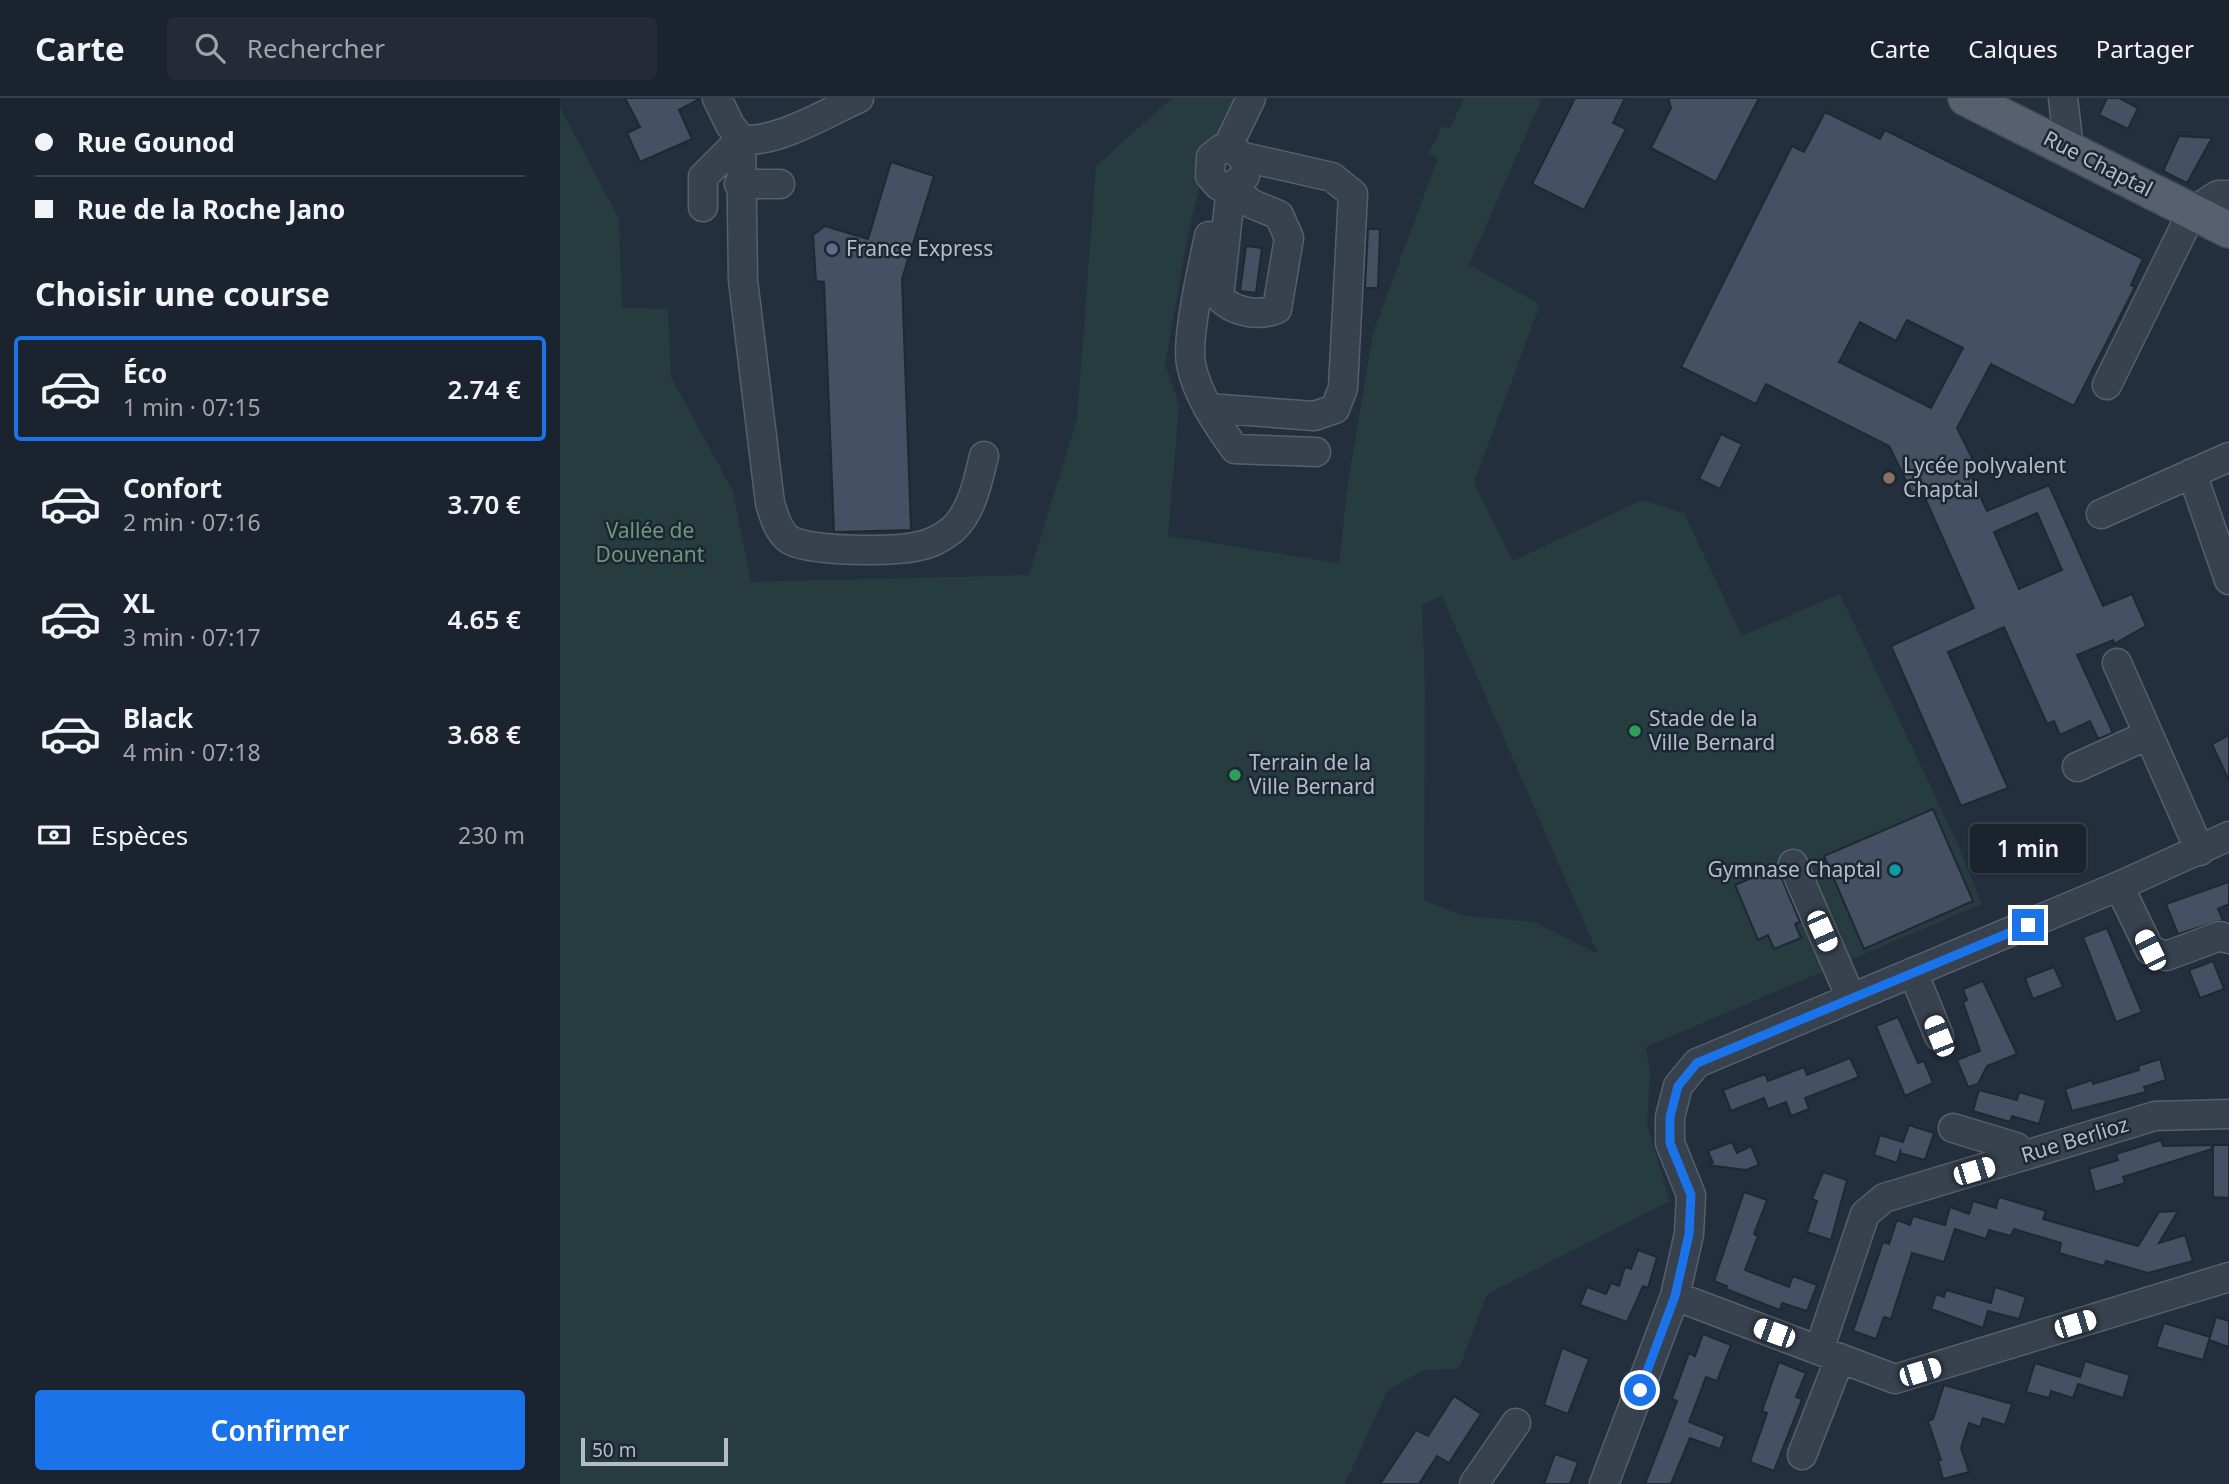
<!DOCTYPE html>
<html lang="fr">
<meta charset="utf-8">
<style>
body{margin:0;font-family:"Noto Sans",sans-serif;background:#242b36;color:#f1f3f6;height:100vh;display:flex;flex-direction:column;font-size:26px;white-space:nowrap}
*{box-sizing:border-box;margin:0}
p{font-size:23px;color:#a0a4aa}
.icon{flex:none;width:38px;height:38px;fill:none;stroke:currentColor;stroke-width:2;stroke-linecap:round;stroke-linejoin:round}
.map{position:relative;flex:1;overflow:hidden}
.panel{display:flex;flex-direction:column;background:#1b232e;width:560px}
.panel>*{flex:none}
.top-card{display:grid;align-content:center;height:154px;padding:0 35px;background:#1b232e}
.scale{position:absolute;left:21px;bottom:18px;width:147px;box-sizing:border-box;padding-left:7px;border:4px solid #b4bcc9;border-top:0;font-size:19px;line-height:24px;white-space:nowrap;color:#b4bcc9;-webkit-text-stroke:5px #1d2633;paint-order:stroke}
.end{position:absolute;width:32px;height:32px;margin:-16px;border:9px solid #1a73e8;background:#fff;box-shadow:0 0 0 4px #fff}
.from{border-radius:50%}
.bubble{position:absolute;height:49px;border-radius:7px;background:#1b232e;box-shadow:0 2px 5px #0004,0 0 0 2px #39404a;font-size:23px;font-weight:600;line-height:49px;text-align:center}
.car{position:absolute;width:21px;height:42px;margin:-21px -10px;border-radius:9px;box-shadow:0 0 5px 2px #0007;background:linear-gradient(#fff 24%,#345 0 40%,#fff 0 76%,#345 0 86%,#fff 0)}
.top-card b{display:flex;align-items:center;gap:24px;height:66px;font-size:26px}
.top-card b+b{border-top:2px solid #39404a}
.top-card i{width:18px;height:18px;background:#f1f3f6}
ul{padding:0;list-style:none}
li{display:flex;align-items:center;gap:21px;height:105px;margin:0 14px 10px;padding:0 21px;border:4px solid transparent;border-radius:7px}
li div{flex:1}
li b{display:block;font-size:26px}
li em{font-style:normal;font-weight:600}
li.on{border-color:#1a73e8}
li>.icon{width:63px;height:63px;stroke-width:1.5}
h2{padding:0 35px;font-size:32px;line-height:84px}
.pay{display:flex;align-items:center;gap:18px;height:77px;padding:0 35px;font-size:26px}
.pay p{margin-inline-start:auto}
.action{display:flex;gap:14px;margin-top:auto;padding:14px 35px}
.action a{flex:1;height:80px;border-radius:7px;background:#1a73e8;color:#fff;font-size:28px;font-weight:600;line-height:80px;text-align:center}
header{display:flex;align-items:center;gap:42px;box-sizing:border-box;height:98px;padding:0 35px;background:#1b232e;border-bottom:2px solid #39404a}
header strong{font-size:33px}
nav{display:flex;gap:38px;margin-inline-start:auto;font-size:24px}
.search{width:490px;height:63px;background:#242b36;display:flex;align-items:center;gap:18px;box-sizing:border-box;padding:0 24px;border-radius:7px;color:#a0a4aa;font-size:26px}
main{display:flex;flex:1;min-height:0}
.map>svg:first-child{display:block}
.green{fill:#263c3f;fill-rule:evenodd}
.building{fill:#455162;stroke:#1f2835;stroke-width:2;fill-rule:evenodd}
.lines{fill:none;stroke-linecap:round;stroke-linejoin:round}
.minor-casing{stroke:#565f6c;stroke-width:31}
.major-casing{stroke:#414a57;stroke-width:38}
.minor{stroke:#38414e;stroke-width:28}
.major{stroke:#56606e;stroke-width:35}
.route{stroke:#1a73e8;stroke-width:9}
.service-dot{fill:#5c6f8a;stroke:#1d2633;stroke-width:2.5}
.education-dot{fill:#8d6e63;stroke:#1d2633;stroke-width:2.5}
.leisure-dot{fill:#2e9e5b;stroke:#1d2633;stroke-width:2.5}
.culture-dot{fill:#0f9aa8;stroke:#1d2633;stroke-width:2.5}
.labels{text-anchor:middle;stroke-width:5;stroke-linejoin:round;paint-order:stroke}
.street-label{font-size:21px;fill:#b4bcc9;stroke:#1d2633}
.poi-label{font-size:21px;fill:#b4bcc9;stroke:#1d2633;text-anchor:start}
.park-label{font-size:21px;fill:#6b9a76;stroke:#1d2633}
</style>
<header>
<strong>Carte</strong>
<div class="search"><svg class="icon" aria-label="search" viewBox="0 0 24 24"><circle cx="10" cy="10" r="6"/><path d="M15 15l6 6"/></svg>Rechercher</div>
<nav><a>Carte</a><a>Calques</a><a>Partager</a></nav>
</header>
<main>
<section class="panel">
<div class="top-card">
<b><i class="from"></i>Rue Gounod</b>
<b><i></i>Rue de la Roche Jano</b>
</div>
<h2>Choisir une course</h2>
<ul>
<li class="on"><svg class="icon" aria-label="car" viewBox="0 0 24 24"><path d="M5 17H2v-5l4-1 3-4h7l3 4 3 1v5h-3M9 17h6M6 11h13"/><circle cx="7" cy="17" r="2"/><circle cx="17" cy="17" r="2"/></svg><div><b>Éco</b><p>1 min · 07:15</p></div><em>2.74 €</em></li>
<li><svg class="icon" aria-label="car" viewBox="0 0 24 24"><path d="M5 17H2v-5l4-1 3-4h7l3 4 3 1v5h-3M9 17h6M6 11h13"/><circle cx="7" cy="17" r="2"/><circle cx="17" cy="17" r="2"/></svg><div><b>Confort</b><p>2 min · 07:16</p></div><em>3.70 €</em></li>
<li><svg class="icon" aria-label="car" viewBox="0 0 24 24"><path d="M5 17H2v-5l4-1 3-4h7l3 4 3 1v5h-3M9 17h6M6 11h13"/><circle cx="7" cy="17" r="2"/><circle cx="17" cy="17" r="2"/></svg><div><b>XL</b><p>3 min · 07:17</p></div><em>4.65 €</em></li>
<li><svg class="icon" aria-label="car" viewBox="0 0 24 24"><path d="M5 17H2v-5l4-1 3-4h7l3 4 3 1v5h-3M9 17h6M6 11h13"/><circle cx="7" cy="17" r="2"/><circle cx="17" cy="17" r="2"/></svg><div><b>Black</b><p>4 min · 07:18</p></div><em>3.68 €</em></li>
</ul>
<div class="pay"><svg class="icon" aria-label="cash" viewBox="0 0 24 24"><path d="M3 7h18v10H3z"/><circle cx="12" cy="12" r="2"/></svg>Espèces<p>230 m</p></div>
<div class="action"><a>Confirmer</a></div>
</section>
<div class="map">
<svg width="1669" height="1386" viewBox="0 0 1669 1386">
<rect width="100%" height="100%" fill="#242f3e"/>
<path class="green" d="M612,0H674L649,50L628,137L605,266L619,307L608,438L779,465L788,385L813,235L878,60L868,55L883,28L890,31L904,0H982L909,167L980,206L914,385L953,463L1082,402L1124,415L1182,538L1280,496L1398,747L1422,806L1086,949L1090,974L1087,1027L1110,1103L927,1196L899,1271L863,1272L827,1293L785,1386H0V9L59,121L62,210L108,211L111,279L173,393L191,484L469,477L517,321L536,68ZM881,498H882L1038,856L974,824L903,818L864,802L865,591L862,507Z"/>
<path class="building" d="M65,0H141L119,12L132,41L80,64L67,35L80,29Z
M1015,0H1065L1053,25L1066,31L1024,112L972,86Z
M1108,0H1199L1156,84L1091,50L1111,10Z
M1547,0H1559L1578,10L1568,31L1539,17Z
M1265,14L1320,41L1325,32L1583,161L1571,187L1575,189L1514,308L1431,266L1397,330L1416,368L1408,372L1427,413L1489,387L1543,508L1572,496L1586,528L1554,546L1553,542L1517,557L1553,635L1538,641L1530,623L1500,637L1494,623L1487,626L1444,529L1388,554L1448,690L1401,708L1331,548L1414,510L1361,391L1352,395L1329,348L1206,286L1196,306L1121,269L1232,48L1244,54ZM1347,222L1403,250L1371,310L1279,264L1300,224L1336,243ZM1477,415L1502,472L1459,491L1434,434Z
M1619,38L1652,40L1627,85L1603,73Z
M331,64L374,78L342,181L351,432L274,434L264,184L256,183L253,137L265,128L308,141Z
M808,131H820L818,190H805Z
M686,148L702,150L696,195L680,193Z
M1161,336L1182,346L1160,391L1139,381Z
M1669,637V683L1652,646Z
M1373,711L1413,803L1304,851L1264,758Z
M1217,769L1240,824L1235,826L1241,840L1214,851L1208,837L1198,842L1175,787Z
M1669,784V806L1658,811L1663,822L1618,836L1606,806Z
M1547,830L1582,914L1556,924L1523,839Z
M1653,863L1664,891L1640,900L1629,872Z
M1494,869L1503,889L1473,901L1465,880Z
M1423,883L1457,956L1427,968L1418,986L1408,989L1397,962L1420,953L1403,904L1407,902L1403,891Z
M1338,919L1358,965L1364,963L1373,985L1345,998L1316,928Z
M1290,960L1299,979L1245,1000L1249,1011L1231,1018L1226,1004L1208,1011L1204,1000L1171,1013L1163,992L1205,976L1208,983L1244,969L1247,977Z
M1600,961L1606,982L1584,989L1586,994L1512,1013L1505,991L1532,982L1533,986L1579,972L1578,968Z
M1419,992L1457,1002L1459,994L1486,1002L1479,1026L1452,1018L1450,1024L1413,1013Z
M1349,1027L1374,1035L1365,1062L1340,1055L1341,1051L1337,1065L1314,1057L1320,1037L1343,1044Z
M1601,1042L1603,1048L1652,1047V1051L1563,1079L1565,1085L1535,1094L1529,1071L1558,1062L1556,1056Z
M1172,1044L1177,1055L1191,1048L1199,1067L1186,1072L1147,1067L1153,1065L1148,1053Z
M1653,1047H1669V1100L1653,1099Z
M1263,1074L1287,1082L1271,1142L1247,1134L1257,1103L1252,1101Z
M1184,1094L1207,1102L1194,1136L1198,1138L1185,1172L1229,1189L1233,1178L1257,1187L1247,1213L1222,1205L1220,1212L1166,1191L1167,1188L1154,1183Z
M1439,1099L1486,1113L1483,1121L1578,1148L1599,1114L1618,1113L1599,1145L1625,1137L1633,1163L1588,1175L1546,1163L1544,1168L1499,1155L1501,1145L1454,1131L1451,1138L1429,1132L1426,1141L1395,1131L1384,1164L1352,1155L1331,1221L1324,1219L1316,1241L1293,1233L1323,1144L1329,1146L1337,1122L1350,1127L1353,1118L1385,1127L1390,1109L1409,1116L1413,1103L1436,1110Z
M1078,1152L1097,1159L1088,1190L1083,1188L1067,1224L1020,1207L1027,1189L1046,1196L1051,1185L1059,1188L1065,1169L1071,1171Z
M1435,1189L1466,1199L1459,1221L1428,1213L1423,1230L1371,1211L1376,1196L1384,1199L1386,1192L1431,1205Z
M1656,1219L1669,1223V1249L1649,1242Z
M1604,1225L1650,1239L1643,1262L1596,1249Z
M1143,1236L1171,1247L1157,1283L1146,1279L1129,1324L1165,1338L1160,1351L1130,1340L1111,1386H1085L1117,1303L1112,1301L1129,1255L1135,1258Z
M1002,1250L1029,1261L1008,1316L984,1307Z
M1525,1263L1570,1277L1563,1300L1518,1286L1513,1300L1491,1293L1489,1300L1466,1294L1475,1265L1520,1279Z
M1219,1264L1246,1275L1236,1299L1242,1301L1214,1373L1190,1364L1207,1315L1202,1313Z
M1384,1287L1452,1306L1445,1327L1423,1320L1420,1329L1409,1325L1401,1350L1409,1374L1383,1381L1378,1362H1381L1368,1323L1373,1321Z
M894,1298L921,1316L889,1365L877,1358L859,1386H820L856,1332L868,1338Z
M995,1356L1018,1364L1010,1386H984Z"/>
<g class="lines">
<g class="minor-casing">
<path id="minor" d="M157,0L170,27L181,41
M1503,0L1509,51
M181,41L183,182L210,405C214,418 218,434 230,442C250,454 335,454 359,448C371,446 383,439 392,432C412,415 418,382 424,358
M181,41C214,47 268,14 299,0
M667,50L691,0
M179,86H220
M671,89L685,78L687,65L674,51H661L651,59L650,78L659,88L671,89L692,106L719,117L729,140L717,211C698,219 673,214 659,199L671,89
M143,109V79L181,41
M649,138C643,168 626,239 631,266C637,297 657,326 675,351L756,354
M1547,287L1632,114L1658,97H1669
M648,310L754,318L775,311L783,290L793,96L772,79L684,59
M1632,375L1669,482
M1541,416L1669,359
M1557,565L1640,753
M1517,669L1588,637
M1233,766L1291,900
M1559,788L1590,852L1606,858L1660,838L1669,841
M1353,874L1379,938
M1393,1030L1456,1049L1459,1059
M1115,1198L1335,1281L1669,1179
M1259,1252L1305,1116L1324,1100L1595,1018L1669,1016
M1242,1357L1280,1260
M914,1386L956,1325
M1044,1386L1115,1198L1129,1136L1131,1097L1110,1045V1019L1118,988L1137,965L1559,788L1669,738"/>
</g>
<g class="major-casing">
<path id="major" d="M1406,0L1669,132"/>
</g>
<use href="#minor" class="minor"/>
<use href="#major" class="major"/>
</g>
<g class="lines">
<path class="route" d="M1080,1292L1115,1198L1129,1136L1131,1097L1110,1045V1019L1118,988L1137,965L1468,827"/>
</g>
<circle class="service-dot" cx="272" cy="151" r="7"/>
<circle class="education-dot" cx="1329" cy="380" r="7"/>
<g class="leisure-dot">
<circle cx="1075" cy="633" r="7"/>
<circle cx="675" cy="677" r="7"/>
</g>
<circle class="culture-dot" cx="1335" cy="772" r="7"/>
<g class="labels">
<g class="street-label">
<text transform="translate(1538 66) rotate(27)" y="7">Rue Chaptal</text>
<text transform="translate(1515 1042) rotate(-17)" y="7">Rue Berlioz</text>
</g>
<g class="poi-label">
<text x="286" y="158">France Express</text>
<text x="1343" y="375">Lycée polyvalent<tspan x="1343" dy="24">Chaptal</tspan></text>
<text x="1089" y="628">Stade de la<tspan x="1089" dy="24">Ville Bernard</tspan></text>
<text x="689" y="672">Terrain de la<tspan x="689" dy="24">Ville Bernard</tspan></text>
<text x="1321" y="779" text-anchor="end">Gymnase Chaptal</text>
</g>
<g class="park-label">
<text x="90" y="440">Vallée de<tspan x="90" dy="24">Douvenant</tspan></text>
</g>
</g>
</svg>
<div class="scale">50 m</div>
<i class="end from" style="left:1080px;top:1292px"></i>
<i class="end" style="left:1468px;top:827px"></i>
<div class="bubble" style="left:1410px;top:726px;width:116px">1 min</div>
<i class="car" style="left:1262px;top:833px;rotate:156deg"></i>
<i class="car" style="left:1590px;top:852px;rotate:334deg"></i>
<i class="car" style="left:1379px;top:938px;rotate:338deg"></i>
<i class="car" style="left:1414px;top:1073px;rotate:73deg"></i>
<i class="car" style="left:1515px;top:1226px;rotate:73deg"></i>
<i class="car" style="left:1214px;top:1235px;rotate:290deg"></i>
<i class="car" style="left:1360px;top:1274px;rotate:73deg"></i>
</div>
</main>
